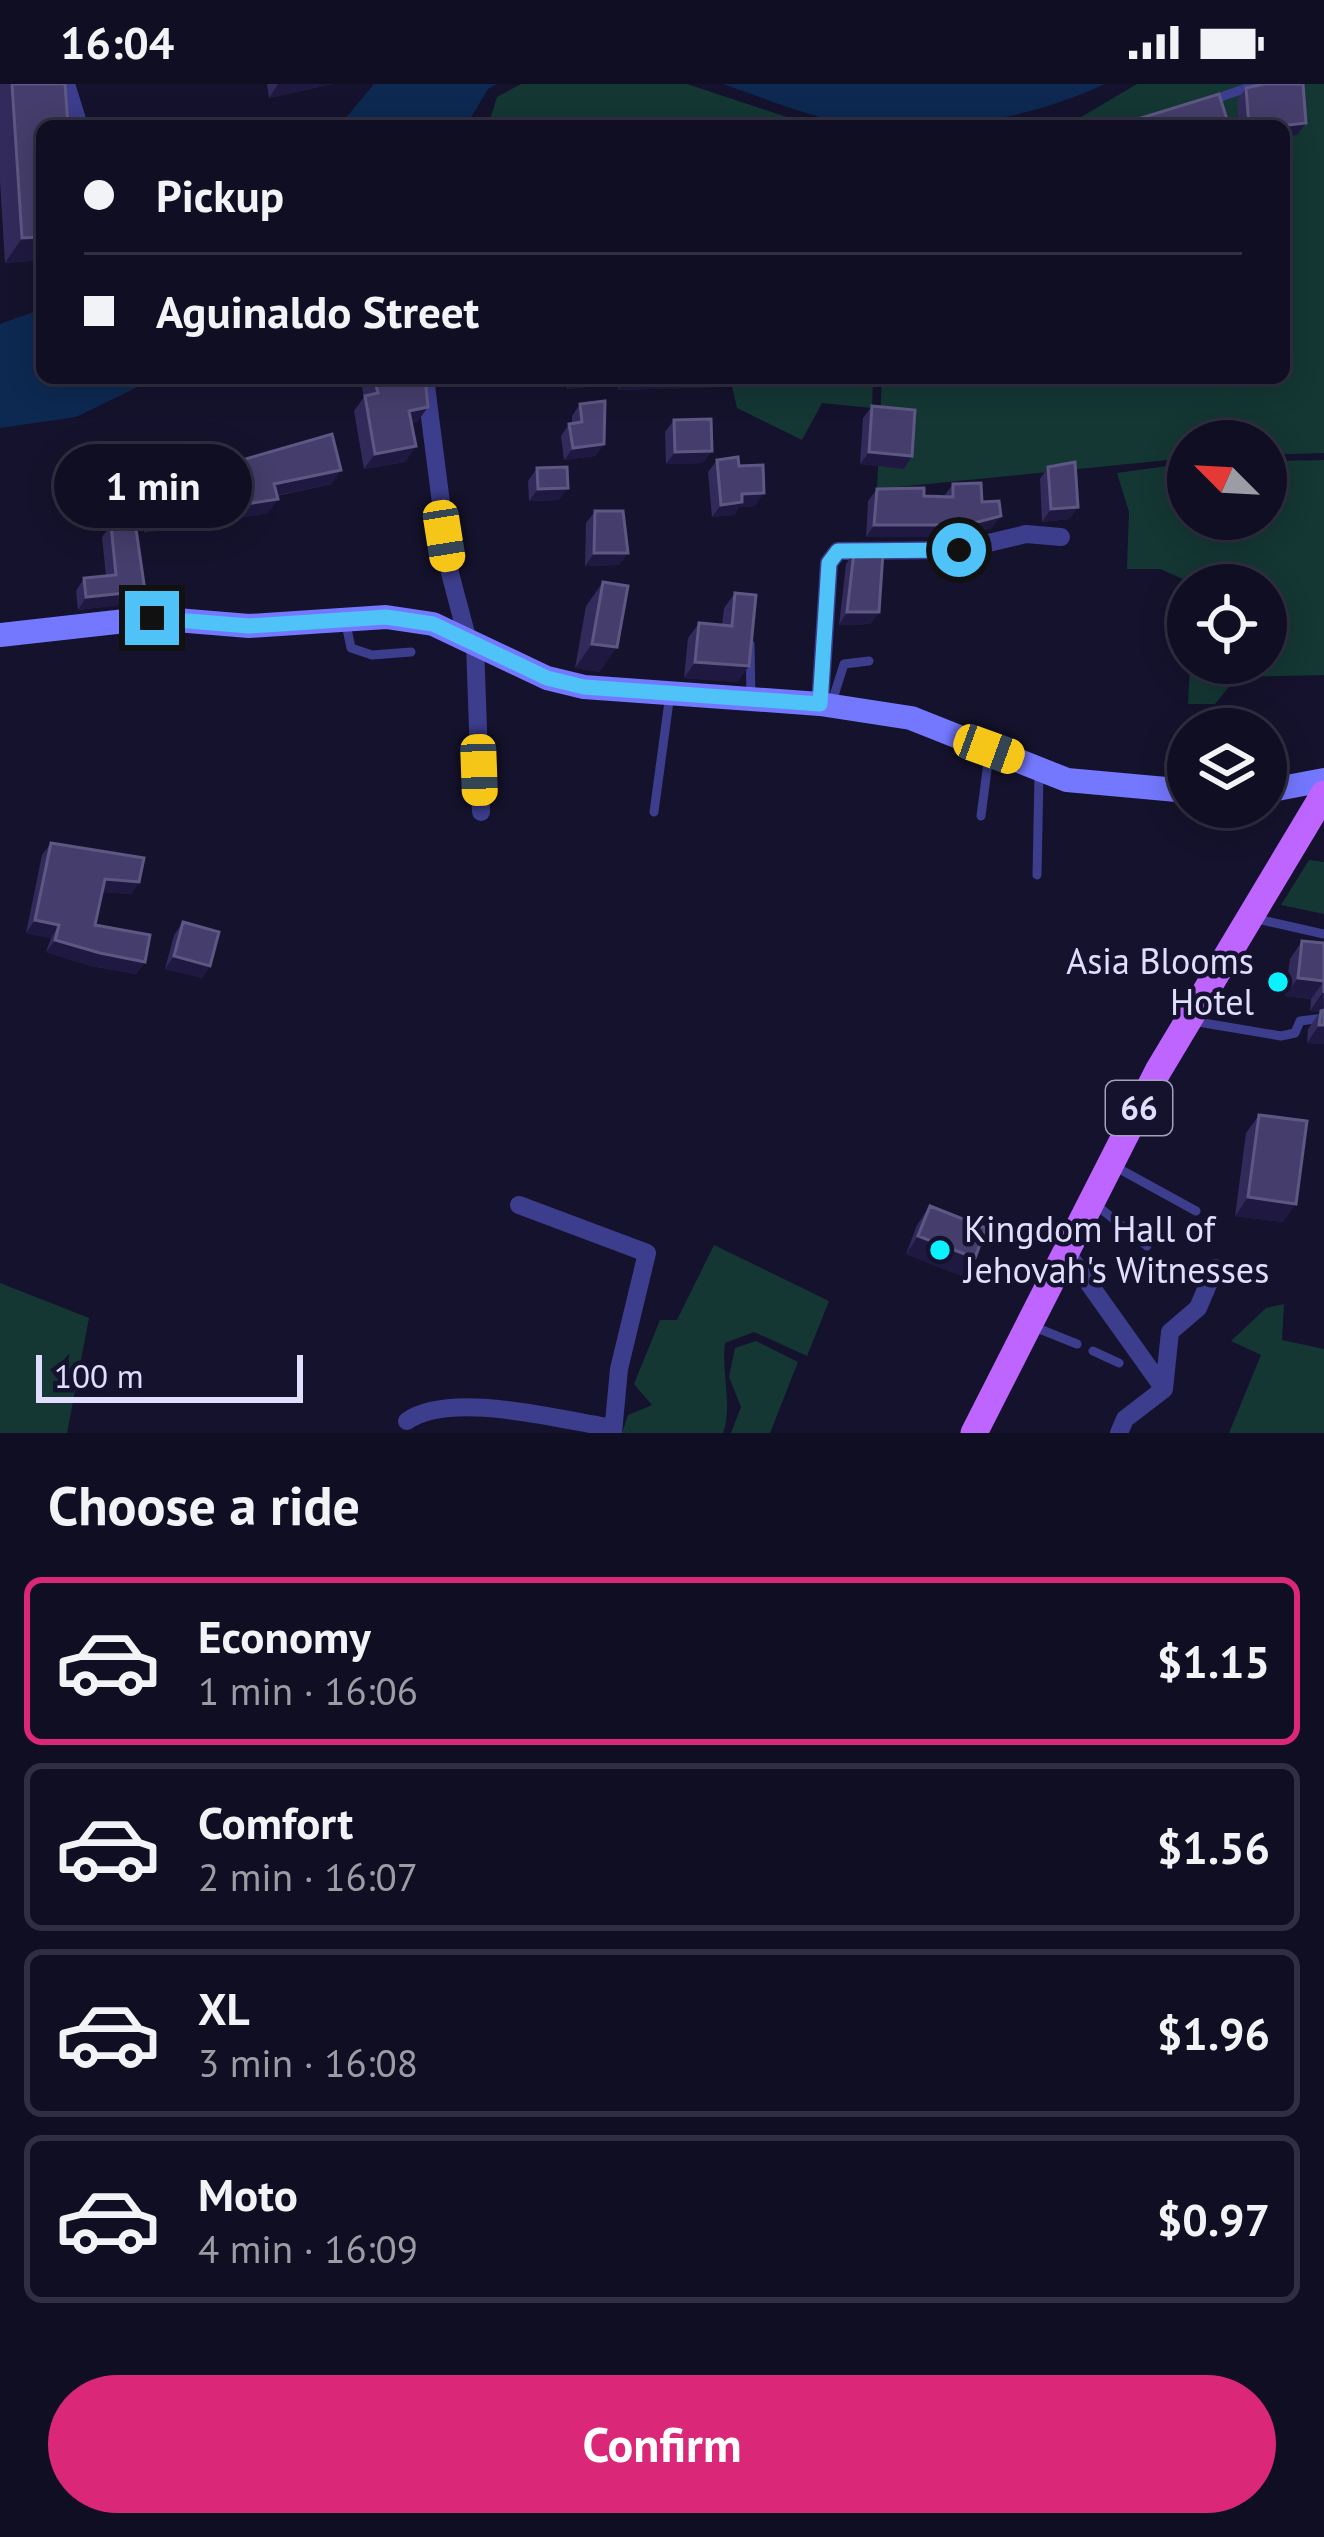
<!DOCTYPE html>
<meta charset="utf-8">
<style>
body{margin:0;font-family:"PT Sans",sans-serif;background:#19172a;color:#f1f3f6;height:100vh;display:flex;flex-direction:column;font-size:45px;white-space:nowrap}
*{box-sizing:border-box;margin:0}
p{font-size:39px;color:#9c9ca5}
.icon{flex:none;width:66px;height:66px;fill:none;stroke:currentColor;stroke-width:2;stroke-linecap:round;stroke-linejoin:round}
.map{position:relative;height:1349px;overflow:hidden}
.details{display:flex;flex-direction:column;background:#100e22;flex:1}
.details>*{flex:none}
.top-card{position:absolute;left:36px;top:36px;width:1254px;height:264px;border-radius:18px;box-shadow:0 6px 30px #0003,0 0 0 3px #302e40;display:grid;align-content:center;height:264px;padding:0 48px;background:#100e22}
.needle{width:78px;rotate:294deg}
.controls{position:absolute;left:1167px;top:336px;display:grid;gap:24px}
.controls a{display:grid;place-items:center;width:120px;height:120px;border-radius:50%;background:#100e22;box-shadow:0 6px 30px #0003,0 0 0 3px #302e40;font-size:60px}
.scale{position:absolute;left:36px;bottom:30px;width:267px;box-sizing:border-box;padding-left:12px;border:6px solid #e0ddff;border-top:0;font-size:33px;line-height:42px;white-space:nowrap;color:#e0ddff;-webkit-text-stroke:9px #15122d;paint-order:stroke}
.end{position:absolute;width:54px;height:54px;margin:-27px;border:15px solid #4fc3f7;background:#111;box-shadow:0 0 0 6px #111}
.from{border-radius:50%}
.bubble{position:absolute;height:84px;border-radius:42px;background:#100e22;box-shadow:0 6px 30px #0003,0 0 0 3px #302e40;font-size:39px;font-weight:700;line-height:84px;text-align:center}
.car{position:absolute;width:36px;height:72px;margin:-36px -18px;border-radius:15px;box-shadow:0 0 9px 3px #0007;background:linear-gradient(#f5c518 24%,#345 0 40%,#f5c518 0 76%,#345 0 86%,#f5c518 0)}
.top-card b{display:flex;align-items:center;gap:42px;height:114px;font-size:45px}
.top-card b+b{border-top:3px solid #302e40}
.top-card i{width:30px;height:30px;background:#f1f3f6}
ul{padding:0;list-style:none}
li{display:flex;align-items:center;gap:36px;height:168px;margin:0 24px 18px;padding:0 24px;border:6px solid #302e40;border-radius:18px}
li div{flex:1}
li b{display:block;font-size:45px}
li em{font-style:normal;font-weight:700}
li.on{border-color:#db2777}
li>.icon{width:108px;height:108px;stroke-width:1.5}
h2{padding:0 48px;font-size:54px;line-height:144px}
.action{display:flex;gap:24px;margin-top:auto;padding:24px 48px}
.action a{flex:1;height:138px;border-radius:72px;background:#db2777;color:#fff;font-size:48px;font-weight:700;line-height:138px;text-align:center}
.status{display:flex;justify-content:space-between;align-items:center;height:84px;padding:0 60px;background:#100e22;direction:ltr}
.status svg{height:33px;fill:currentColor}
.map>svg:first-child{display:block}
.green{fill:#143734}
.water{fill:#0d2951}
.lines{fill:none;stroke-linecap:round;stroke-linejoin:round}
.lane{stroke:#3c3d8c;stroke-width:9}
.street{stroke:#3c3d8c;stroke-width:18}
.secondary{stroke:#7478ff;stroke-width:24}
.primary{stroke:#be64ff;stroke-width:27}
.wall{fill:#322a5a}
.shaded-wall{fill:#1f1941}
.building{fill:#453e6c;stroke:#5d5783;stroke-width:3}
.route{stroke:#4fc3f7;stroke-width:15}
.poi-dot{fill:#09f2ff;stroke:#15122d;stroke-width:4.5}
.labels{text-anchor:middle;stroke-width:9;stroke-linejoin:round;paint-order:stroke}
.shield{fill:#15122d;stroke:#a3a0c0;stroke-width:3}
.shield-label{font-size:33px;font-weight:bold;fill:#e0ddff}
.poi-label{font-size:36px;fill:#e0ddff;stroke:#15122d;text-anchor:end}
</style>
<div class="status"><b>16:04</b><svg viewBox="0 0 49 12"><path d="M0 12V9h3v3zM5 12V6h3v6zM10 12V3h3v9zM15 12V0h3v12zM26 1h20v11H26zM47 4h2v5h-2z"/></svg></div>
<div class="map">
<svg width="1324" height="1349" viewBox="0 0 1324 1349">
<rect width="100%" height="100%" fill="#15122d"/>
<path class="green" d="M521,0H687L814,42H488L497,13Z
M1137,0H1324V369L1266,371V357H1188V374L877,405L882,294H1284V42H1052L1081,33Z
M730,294H873L872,324L822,319L802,356L737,324Z
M1324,376V591L1237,593L1215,620H1188L1190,579H1266V501H1188V511L1183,495L1160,485H1127L1129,428L1117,389L1188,379V435H1266V377Z
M1309,776L1324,778V830L1281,821Z
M714,1161L829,1217L807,1272L754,1248L725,1259C721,1289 733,1322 723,1349H622L628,1331L652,1321L634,1300L660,1236H677Z
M0,1199L89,1234L67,1349H0Z
M1284,1220L1282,1256L1324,1265V1349H1229L1261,1271L1231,1257L1266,1224Z
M756,1257L798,1278L770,1349H731L741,1323L729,1293L735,1264Z"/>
<path class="water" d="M374,0H497L488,5L466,42H339Z
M723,0H1105C1032,34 947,49 867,42C820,38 767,15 723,0Z
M42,225V294H156L76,333L0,344V240Z"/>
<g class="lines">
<path class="lane" d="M1212,16L1258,0
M346,540L351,564L372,571L411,568
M750,560L751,615
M831,621L844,580L869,577
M654,728L670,610
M981,732L989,671
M1037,791L1039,690
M1253,834L1324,850
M1192,937L1281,952L1295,949L1300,937L1324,934
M1114,1082L1196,1127
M1095,1120L1147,1162
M1032,1242L1077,1260
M1093,1267L1119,1279"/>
<path class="street" d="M66,0L79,42
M425,294L450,489L468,557
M475,561L481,728
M820,620L829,479L838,467L959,466L1026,450L1061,453
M519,1121L647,1169L619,1285L613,1349
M1065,1166L1164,1305
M407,1337C451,1306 560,1336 613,1344
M1119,1349L1125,1335L1164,1305L1170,1248L1198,1224L1215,1184"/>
<path class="secondary" d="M0,551L152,534L249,542L386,533L433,540L547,594L584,603L820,620L911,634L1067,696L1188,707
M1266,707L1324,696"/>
<path class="primary" d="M974,1349L1158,987L1324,710"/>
</g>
<path class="wall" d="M0,0H65L42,176L5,179L0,97Z
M267,0H332L269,14Z
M1246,4L1297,51L1284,53V42H1239L1237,17Z
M360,294H425L428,323L417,338L411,339L416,362L405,378L364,385L354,327L364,313Z
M566,294H726L720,303L618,306V300L567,305Z
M580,320L604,360L595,372L564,376L561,352L569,340H572V332Z
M872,322L912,372L904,385L860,380L863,334Z
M674,336L703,379L666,380L665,348Z
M242,376L332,400L277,412L278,415L268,429L144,449L141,414L151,399L236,384Z
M717,376L739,382L755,422L739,423L734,431L712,433L708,388Z
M1048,383L1078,423L1069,435L1042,438L1040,395Z
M537,384L559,416L529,417L528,397Z
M953,400L982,418L992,444L957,453H866L868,417L877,405L924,412H944Z
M595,427L628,469L619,481L585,482L586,439Z
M111,441L145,507L136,519L78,526L76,507L84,494L106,492L102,453Z
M854,468L879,528L870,540L839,541L846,480Z
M603,498L600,588L575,584L586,522Z
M735,509L738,598L684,594L688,554L699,539L722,541L724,524Z
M51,759L139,798L131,810L102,808L95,841L145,878L136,890L91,882L46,868L51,854L26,849L42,771Z
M183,838L210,882L202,894L165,885L174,851Z
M1302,857L1324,859V960L1307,959L1308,945L1320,928L1310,927L1311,915L1285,912L1290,875Z
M1259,1031L1283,1138L1235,1132L1246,1049Z
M930,1122L975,1174L962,1192L906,1170L917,1141Z"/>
<path class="shaded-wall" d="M278,0H332L269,14Z
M1306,39L1297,51L1284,53V42Z
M42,153V176L5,179L22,154Z
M575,294H622L618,300L567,305Z
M626,294H726L720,303L618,306Z
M428,323L417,338L398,342L409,327Z
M604,360L595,372L564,376L573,364Z
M416,362L405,378L364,385L375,370Z
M712,367L703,379L666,380L675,368Z
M869,368L912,372L904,385L860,380Z
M341,386L332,400L264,414L274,400Z
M568,404L559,416L529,417L538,405Z
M764,409L755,422L739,423L734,431L712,433L721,421L742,410Z
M278,415L268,429L144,449L154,434Z
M1078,423L1069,435L1042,438L1051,425Z
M1001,432L992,444L957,453H866L874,441Z
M594,469H628L619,481L585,482Z
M145,507L136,519L78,526L86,513Z
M847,528H879L870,540L839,541Z
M592,560L617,563L600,588L575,584Z
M695,578L749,582L738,598L684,594Z
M105,795L139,798L131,810L96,808Z
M35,836L59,841L51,854L26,849Z
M55,856L145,878L136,890L91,882L46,868Z
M174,872L210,882L202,894L165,885Z
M1298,894L1324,897L1311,915L1285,912Z
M1323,908L1324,929L1310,927Z
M1319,941H1324V960L1307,959Z
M1248,1113L1296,1120L1283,1138L1235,1132Z
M918,1152L975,1174L962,1192L906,1170Z"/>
<path class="building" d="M12,0H65L68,42H42V153L22,154Z
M1264,0H1303L1306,39L1280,42H1249L1246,4Z
M1219,10L1229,42H1143L1141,34Z
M374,294H425L428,323L409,327L416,362L375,370L365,312L378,309Z
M605,317L604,360L573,364L569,340L582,338L580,320Z
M872,322L915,326L912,372L869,368Z
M711,335L712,367L675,368L674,336Z
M332,350L341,386L274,400L278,415L154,434L151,399L244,383L242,376Z
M738,373L739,382L763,381L764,409L742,410V418L721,421L717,376Z
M1075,378L1078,423L1051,425L1048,383Z
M567,383L568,404L538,405L537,384Z
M981,399L982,418L999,417L1001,432L966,441H874L877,405L924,404V412L953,413V400Z
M595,427H623L628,469H594Z
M135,438L145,507L86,513L84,494L116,491L111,441Z
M854,468H883L879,528H847Z
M603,498L628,502L617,563L592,560Z
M735,509L756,511L749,582L695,578L699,539L732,542Z
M51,759L144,774L139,798L105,795L95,841L150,851L145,878L100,869L55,856L59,841L35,836Z
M183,838L219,848L210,882L174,872Z
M1302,857L1324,859V909V897L1298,894Z
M1324,926V941H1319L1321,927Z
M1259,1031L1307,1037L1296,1120L1248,1113Z
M930,1122L986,1144L975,1174L918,1152Z"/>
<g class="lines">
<path class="route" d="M152,534L249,542L386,533L433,540L547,594L584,603L820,620L829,479L838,467L959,466"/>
</g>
<g class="poi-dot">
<circle cx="1278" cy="898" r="12"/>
<circle cx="940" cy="1166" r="12"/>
</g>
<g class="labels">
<rect class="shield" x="1106" y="997" width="66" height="54" rx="9"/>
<g class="shield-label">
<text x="1139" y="1036">66</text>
</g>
<g class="poi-label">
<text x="1254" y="890">Asia Blooms<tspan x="1254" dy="41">Hotel</tspan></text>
<text x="964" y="1158" text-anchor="start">Kingdom Hall of<tspan x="964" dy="41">Jehovah's Witnesses</tspan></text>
</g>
</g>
</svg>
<div class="controls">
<a><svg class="needle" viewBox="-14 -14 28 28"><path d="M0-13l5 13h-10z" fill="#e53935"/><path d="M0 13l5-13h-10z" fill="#9c9ca5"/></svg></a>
<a><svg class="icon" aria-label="locate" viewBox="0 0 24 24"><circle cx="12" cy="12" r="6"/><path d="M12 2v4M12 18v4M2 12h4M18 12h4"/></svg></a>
<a><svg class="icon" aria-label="layers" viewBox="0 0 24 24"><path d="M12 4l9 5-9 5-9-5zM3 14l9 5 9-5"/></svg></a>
</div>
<div class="scale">100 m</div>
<i class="end from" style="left:959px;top:466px"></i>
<i class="end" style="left:152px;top:534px"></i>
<div class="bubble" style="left:54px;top:360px;width:198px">1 min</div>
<i class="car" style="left:444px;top:452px;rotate:171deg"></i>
<i class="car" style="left:989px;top:665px;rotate:110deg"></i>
<i class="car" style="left:479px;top:686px;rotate:178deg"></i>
<div class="top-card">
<b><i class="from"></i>Pickup</b>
<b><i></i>Aguinaldo Street</b>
</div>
</div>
<section class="details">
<h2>Choose a ride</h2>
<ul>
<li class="on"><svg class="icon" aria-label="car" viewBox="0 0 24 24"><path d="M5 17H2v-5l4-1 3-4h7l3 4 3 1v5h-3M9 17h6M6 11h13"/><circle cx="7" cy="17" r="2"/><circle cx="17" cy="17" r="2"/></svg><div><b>Economy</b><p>1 min · 16:06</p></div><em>$1.15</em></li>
<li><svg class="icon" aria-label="car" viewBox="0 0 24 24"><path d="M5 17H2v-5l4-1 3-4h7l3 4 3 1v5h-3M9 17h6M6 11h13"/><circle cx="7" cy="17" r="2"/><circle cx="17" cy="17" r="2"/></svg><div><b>Comfort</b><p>2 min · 16:07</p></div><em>$1.56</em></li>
<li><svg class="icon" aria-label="car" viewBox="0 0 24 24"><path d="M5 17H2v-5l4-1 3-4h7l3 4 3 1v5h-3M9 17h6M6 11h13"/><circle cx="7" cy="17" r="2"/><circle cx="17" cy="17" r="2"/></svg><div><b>XL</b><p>3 min · 16:08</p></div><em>$1.96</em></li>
<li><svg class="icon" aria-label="car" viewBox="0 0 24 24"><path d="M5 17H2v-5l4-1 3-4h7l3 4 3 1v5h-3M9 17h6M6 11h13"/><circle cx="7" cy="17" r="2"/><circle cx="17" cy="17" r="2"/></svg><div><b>Moto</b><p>4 min · 16:09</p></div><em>$0.97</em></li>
</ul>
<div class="action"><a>Confirm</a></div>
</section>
